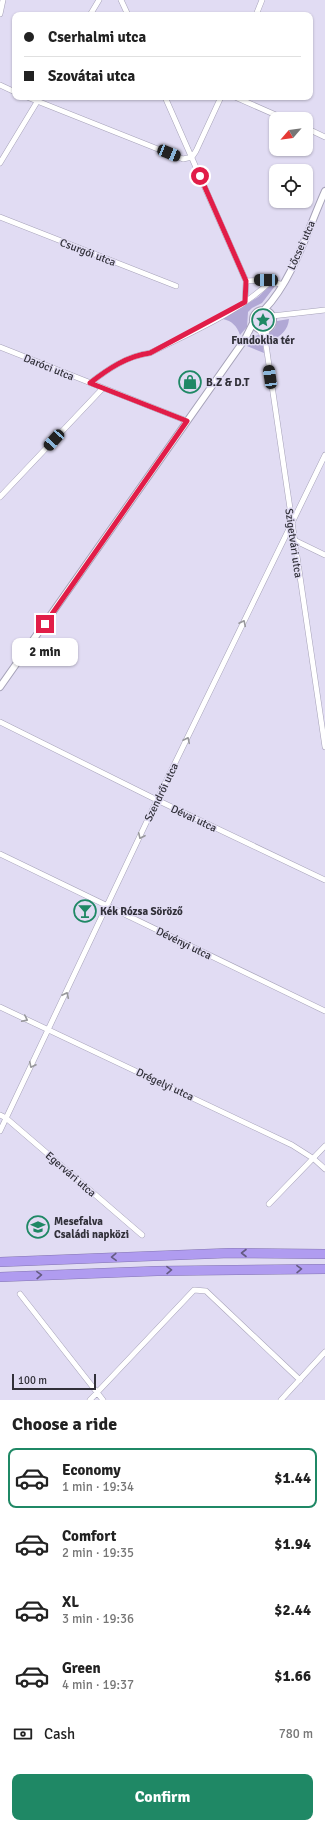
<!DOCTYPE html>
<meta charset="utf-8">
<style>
body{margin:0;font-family:Signika,sans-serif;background:#f2f2f2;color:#222;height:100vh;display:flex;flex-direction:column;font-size:15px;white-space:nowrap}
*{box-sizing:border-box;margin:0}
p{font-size:13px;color:#767676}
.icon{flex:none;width:22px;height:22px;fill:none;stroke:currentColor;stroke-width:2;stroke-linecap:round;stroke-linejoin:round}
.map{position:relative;height:1400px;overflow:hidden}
.panel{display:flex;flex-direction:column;background:#fff;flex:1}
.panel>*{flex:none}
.top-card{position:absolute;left:12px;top:12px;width:301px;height:88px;border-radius:8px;box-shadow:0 1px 3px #0004;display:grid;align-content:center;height:88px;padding:0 12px;background:#fff}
.needle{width:26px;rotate:242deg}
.buttons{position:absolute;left:269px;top:112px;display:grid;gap:8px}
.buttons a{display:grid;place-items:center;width:44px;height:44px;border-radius:8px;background:#fff;box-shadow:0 1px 3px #0004;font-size:20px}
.scale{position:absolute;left:12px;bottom:10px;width:84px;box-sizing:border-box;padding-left:4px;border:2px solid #313039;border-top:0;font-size:11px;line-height:14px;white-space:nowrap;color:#313039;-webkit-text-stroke:3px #e1dcf3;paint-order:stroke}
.end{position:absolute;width:18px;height:18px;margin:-9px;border:5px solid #e11d48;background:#fff;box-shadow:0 0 0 2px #fff}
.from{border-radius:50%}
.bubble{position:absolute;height:28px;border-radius:8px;background:#fff;box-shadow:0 1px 3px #0004;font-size:13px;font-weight:700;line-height:28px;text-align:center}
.car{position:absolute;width:12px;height:24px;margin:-12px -6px;border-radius:5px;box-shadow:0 0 3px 1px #0007;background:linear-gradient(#222 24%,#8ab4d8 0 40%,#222 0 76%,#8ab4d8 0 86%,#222 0)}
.top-card b{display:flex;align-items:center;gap:14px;height:38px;font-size:15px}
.top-card b+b{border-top:1px solid #e0e0e0}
.top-card i{width:10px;height:10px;background:#222}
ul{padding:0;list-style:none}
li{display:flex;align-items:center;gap:12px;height:60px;margin:0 8px 6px;padding:0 4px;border:2px solid transparent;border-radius:8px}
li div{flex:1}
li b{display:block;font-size:15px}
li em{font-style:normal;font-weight:700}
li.on{border-color:#1f8865}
li>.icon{width:36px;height:36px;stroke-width:1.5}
h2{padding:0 12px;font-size:18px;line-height:48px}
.pay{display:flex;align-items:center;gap:10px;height:44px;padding:0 12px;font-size:15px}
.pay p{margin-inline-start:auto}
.action{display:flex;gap:8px;margin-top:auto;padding:8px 12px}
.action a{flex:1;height:46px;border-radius:8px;background:#1f8865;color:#fff;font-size:16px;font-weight:700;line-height:46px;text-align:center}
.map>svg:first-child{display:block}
.green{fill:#b1a8d5}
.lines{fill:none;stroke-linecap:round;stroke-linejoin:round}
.minor-casing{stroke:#a6a2b8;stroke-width:6}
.tertiary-casing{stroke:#a6a2b8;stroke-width:8}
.motorway-casing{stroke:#8476b0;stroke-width:10}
.minor{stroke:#fff;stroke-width:5}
.tertiary{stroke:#fff;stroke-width:6}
.motorway{stroke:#b09cf0;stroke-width:9}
.oneway{stroke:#98989c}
.oneway2{stroke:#645b82}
.route{stroke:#e11d48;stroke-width:5}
.labels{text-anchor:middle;stroke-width:3;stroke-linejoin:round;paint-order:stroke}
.street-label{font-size:11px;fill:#313039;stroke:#e1dcf3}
.poi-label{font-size:11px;font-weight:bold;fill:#313039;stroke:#e1dcf3;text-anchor:start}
</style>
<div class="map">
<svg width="325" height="1400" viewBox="0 0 325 1400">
<rect width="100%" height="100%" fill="#e1dcf3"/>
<path class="green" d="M271,285H274L275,286L262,303L252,308L248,312L247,327L240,335C237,326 232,321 223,319L258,297Z
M289,319C288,330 281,336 271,341L269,333L275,328L277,321Z
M259,335L262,339L264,353L247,346L255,336Z"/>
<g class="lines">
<g class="minor-casing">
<path id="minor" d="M121,0L128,15
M0,14L3,0
M90,15L99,0
M256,15L262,0
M0,85L15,92
M27,97L183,159L192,157L196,151L221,97
M165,97L246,281L245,302
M235,97L285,119
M306,128L325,137
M0,163L40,97
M0,217L176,286
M246,281L266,280L283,285
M272,316L325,310
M259,330L265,338
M267,330L265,338L325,747
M0,347L187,421
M90,383C108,369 127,356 150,353C191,332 238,313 271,281
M0,497L103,388
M294,540L325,555
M0,722L157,800L325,880
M0,854L325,1011
M0,1007L292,1145L314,1159L325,1169
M0,1115L6,1118L142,1235
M0,1131L157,800L325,455
M269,1204L325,1146
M20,1294L103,1400
M90,1400L194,1290L206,1291L300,1380
M281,1400L325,1352"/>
</g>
<g class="tertiary-casing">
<path id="tertiary" d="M253 320a10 10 0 1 1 20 0a10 10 0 1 1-20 0Z
M264,310C293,280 308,229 325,191
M0,687L245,339L253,323"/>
</g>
<g class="motorway-casing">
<path id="motorway" d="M0,1262L230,1253L325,1254
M0,1277L157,1271L325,1269"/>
</g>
<use href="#minor" class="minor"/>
<use href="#tertiary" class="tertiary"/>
<use href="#motorway" class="motorway"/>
</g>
<defs><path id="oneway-chevron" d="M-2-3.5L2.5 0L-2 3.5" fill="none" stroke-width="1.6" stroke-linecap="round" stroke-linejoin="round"/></defs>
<g class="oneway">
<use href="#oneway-chevron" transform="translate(243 623) rotate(-64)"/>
<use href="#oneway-chevron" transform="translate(187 740) rotate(-64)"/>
<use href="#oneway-chevron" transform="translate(141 836) rotate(115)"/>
<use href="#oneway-chevron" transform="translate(66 995) rotate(-65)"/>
<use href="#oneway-chevron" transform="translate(25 1019) rotate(26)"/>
<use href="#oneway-chevron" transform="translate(32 1065) rotate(116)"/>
</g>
<g class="oneway2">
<use href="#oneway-chevron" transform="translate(244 1253) rotate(-180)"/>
<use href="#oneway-chevron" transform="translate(114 1257) rotate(178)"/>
<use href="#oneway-chevron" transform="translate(299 1269) rotate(-1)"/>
<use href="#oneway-chevron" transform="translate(169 1270) rotate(-1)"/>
<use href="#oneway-chevron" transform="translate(39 1275) rotate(-2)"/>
</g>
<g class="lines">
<path class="route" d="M45,624L187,421L90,383C108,369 127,356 150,353L245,302L246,281L200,176"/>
</g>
<defs>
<g id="sight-ring" transform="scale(1.15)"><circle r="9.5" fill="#e1dcf3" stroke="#1f8865" stroke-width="1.5"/><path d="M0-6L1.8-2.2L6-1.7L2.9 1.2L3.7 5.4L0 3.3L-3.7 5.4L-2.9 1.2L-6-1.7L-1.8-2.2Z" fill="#1f8865"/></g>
<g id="shop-ring" transform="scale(1.15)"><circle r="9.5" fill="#e1dcf3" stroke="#1f8865" stroke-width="1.5"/><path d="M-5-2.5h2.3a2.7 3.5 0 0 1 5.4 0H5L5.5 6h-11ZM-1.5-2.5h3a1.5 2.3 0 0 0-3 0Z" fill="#1f8865"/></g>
<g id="bar-ring" transform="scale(1.15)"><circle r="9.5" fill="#e1dcf3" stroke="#1f8865" stroke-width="1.5"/><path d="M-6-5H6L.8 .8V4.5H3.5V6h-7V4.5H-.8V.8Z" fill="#1f8865"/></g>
<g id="school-ring" transform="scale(1.15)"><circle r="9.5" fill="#e1dcf3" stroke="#1f8865" stroke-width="1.5"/><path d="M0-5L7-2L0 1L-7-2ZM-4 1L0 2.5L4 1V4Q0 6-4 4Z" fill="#1f8865"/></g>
</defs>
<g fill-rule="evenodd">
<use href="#sight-ring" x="263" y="320"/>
<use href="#shop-ring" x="190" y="382"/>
<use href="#bar-ring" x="85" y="911"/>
<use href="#school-ring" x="38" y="1227"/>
</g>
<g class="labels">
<g class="street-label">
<text transform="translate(301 245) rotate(-66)" y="4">Lőcsei utca</text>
<text transform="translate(88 252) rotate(21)" y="4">Csurgói utca</text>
<text transform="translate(49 367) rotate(22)" y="4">Daróci utca</text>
<text transform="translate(294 543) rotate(82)" y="4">Szigetvári utca</text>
<text transform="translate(161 792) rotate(-64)" y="4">Szendrői utca</text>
<text transform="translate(194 818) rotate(25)" y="4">Dévai utca</text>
<text transform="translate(184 943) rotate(26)" y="4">Dévényi utca</text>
<text transform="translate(165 1084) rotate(25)" y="4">Drégelyi utca</text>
<text transform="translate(71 1174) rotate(41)" y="4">Egervári utca</text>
</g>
<g class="poi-label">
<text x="263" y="344" text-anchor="middle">Fundoklia tér</text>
<text x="206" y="386">B.Z &amp; D.T</text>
<text x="100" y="915">Kék Rózsa Söröző</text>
<text x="54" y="1225">Mesefalva<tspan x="54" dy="13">Családi napközi</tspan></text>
</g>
</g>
</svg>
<div class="buttons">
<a><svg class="needle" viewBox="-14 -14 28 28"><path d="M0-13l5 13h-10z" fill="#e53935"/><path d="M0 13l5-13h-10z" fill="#767676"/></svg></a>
<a><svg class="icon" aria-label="locate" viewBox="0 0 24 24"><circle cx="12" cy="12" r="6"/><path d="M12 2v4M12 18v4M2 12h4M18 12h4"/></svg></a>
</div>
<div class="scale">100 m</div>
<i class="end from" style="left:200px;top:176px"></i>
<i class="end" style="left:45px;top:624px"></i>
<div class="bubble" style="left:12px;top:638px;width:66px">2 min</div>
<i class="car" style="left:169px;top:153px;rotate:112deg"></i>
<i class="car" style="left:266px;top:280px;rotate:271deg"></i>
<i class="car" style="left:270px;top:377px;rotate:352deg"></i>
<i class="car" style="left:54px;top:440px;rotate:222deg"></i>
<div class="top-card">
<b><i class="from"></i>Cserhalmi utca</b>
<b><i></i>Szovátai utca</b>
</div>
</div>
<section class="panel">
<h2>Choose a ride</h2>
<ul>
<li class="on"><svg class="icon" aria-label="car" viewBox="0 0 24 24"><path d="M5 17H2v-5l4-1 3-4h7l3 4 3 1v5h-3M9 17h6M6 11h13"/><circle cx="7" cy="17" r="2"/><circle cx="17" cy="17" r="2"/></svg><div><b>Economy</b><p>1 min · 19:34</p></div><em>$1.44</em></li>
<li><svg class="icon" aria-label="car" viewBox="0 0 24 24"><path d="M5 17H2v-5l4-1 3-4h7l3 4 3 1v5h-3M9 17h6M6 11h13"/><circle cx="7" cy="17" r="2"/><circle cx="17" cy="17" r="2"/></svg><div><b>Comfort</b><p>2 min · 19:35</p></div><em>$1.94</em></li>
<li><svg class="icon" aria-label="car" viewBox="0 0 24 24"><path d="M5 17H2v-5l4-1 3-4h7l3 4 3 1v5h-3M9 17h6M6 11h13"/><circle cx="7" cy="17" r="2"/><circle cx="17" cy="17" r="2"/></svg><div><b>XL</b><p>3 min · 19:36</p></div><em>$2.44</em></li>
<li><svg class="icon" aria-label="car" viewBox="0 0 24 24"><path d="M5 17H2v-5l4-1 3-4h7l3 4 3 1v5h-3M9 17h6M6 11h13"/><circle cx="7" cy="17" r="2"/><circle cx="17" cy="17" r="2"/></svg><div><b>Green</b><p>4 min · 19:37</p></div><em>$1.66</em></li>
</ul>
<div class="pay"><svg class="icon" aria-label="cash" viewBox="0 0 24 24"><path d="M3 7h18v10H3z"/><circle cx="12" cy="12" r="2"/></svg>Cash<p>780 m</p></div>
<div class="action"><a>Confirm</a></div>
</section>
